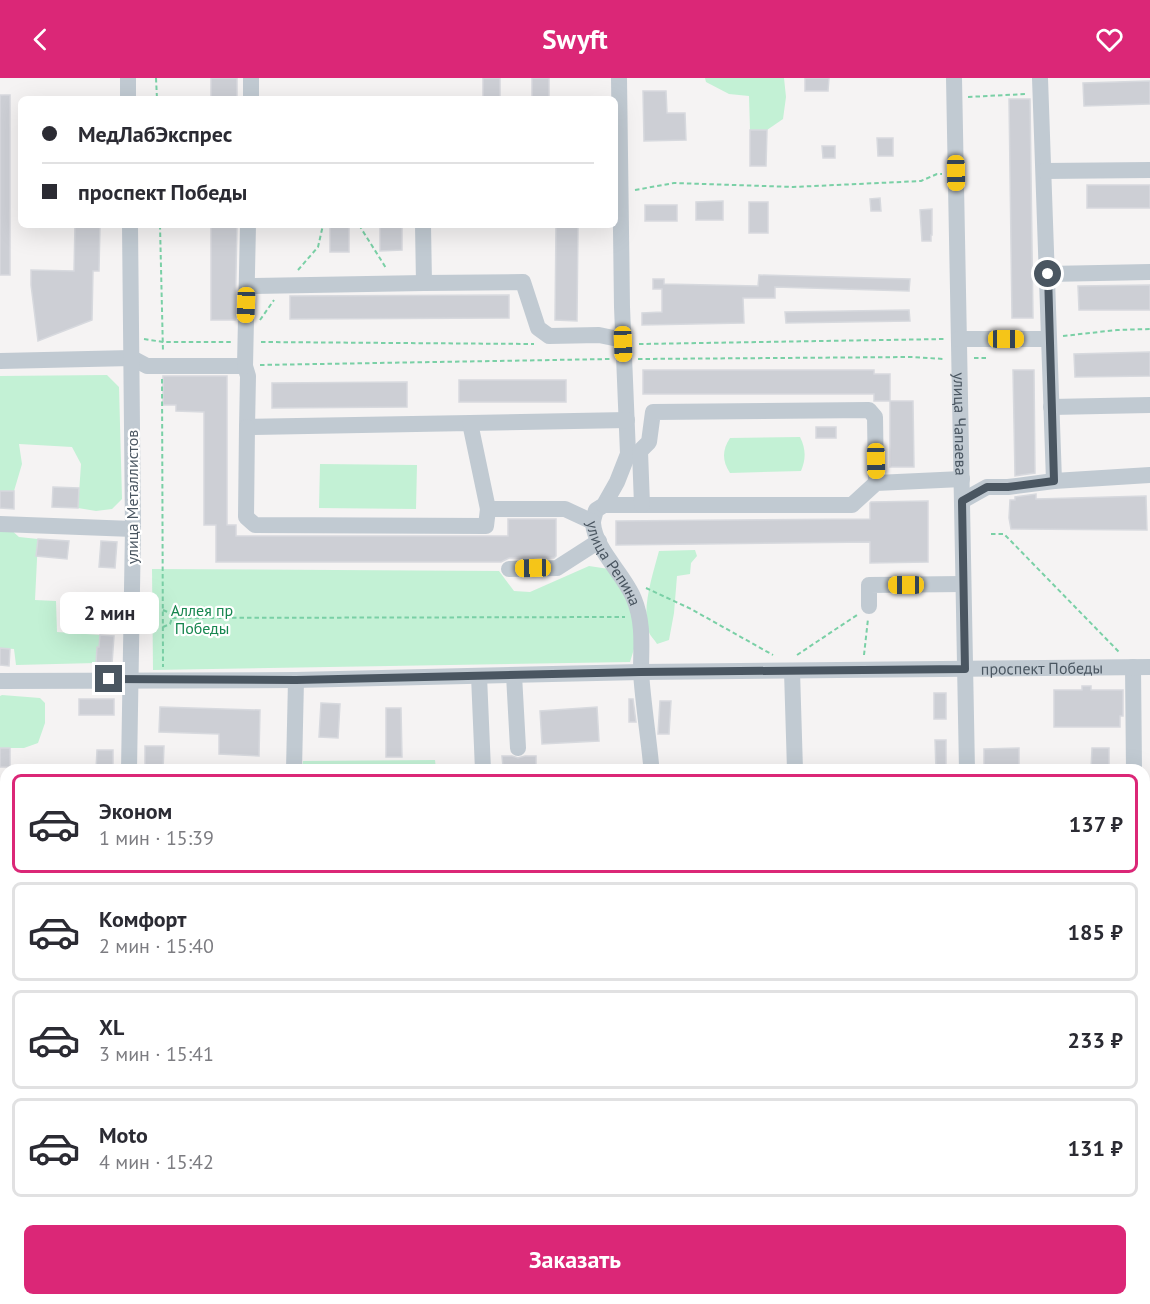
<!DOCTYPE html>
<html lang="ru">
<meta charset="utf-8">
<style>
body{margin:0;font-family:"PT Sans",sans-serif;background:#f2f2f3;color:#2b2b33;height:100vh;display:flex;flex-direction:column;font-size:22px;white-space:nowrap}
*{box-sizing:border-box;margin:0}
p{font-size:20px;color:#7c7c81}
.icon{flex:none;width:33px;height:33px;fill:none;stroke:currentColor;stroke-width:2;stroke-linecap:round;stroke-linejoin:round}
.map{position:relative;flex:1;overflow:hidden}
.side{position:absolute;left:0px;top:686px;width:1150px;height:542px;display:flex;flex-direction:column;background:#fff;border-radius:18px 18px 0 0;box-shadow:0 6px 24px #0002}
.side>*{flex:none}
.guide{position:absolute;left:18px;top:18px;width:600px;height:132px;border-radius:9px;box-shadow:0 6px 24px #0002;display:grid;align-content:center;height:132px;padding:0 24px;background:#fff}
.end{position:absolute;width:27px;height:27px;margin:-14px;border:8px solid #4a5661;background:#fff;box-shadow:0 0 0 3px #fff}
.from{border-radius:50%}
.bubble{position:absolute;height:42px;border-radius:9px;background:#fff;box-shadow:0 6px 24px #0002;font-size:20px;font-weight:700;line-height:42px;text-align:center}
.car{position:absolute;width:18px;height:36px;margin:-18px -9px;border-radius:8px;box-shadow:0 0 4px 2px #0007;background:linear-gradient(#f5c518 24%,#345 0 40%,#f5c518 0 76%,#345 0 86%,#f5c518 0)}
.guide b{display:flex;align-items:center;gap:21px;height:57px;font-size:22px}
.guide b+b{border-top:2px solid #e1e1e2}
.guide i{width:15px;height:15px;background:#2b2b33}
ul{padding:10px 0 0;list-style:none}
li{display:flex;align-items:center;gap:18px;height:99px;margin:0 12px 9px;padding:0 12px;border:3px solid #e1e1e2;border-radius:9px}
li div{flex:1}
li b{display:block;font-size:22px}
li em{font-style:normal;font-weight:700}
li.active{border-color:#db2777}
li>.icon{width:54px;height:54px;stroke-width:1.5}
.action{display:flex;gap:12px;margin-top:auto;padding:12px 24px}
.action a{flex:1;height:69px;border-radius:9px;background:#db2777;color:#fff;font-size:24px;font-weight:700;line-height:69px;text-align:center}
header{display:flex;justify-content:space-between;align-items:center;height:78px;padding:0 24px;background:#db2777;color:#fff;font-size:27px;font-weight:700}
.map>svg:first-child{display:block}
.education{fill:#e6e4e5}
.green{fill:#c3f1d5}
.building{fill:#cdcfd5;stroke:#d7d9de;stroke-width:1.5}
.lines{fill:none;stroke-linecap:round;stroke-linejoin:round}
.path{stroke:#7ad0a6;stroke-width:2;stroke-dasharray:4.5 3;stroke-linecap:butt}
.minor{stroke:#c1cad2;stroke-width:16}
.route{stroke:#4a5661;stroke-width:8}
.labels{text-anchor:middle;stroke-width:4.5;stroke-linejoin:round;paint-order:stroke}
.street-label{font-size:16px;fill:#4a5661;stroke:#fff}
.park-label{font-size:16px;fill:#17864f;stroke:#fff}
</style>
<header><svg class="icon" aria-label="back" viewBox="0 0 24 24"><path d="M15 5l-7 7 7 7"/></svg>Swyft<svg class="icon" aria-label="heart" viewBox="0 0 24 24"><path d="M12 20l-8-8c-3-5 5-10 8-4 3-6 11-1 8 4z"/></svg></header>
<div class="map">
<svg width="1150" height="1226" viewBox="0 0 1150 1226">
<rect width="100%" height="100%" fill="#f5f3f3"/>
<path class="education" d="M1144,1061H1150V1226H1052V1221H1144Z"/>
<path class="green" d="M705,0H784L786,19L783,41L767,52H750L749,18L729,16L706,4Z
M107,297L119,309L122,421L112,431L96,433L78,430L81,386L72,369L19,366L22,386L14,413H0V298Z
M800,359C806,371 806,381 801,393L730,395C722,383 722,372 730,360Z
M320,386L417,387L416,431L319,430Z
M0,450H9L19,459L38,461L35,522L56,523L57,554L100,557L99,569H97L96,585L16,587L14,571L0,570Z
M695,472L697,478L691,485L690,496L677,498L674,535L669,562L657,566C655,562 650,558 649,554C641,530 653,496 659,473Z
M589,488L609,491L628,519L637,561L630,584L153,592L152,491L499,493L514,513L530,514Z
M2,617L40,620L45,625V645L38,665L24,670H0V618Z
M435,682L436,691H302L303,683Z"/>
<path class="building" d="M211,0H237V21H211Z
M483,0H500V21H483Z
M532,0H549V21H532Z
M805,0H829L828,13H805Z
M1150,3V26L1084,28L1083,5Z
M643,13H666L667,35H685L686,62L644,63Z
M0,17H10V197H0Z
M1009,21H1030L1033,240H1012Z
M750,52H767L766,88H750Z
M877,60H893V78H878Z
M822,68H835V80H823Z
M1087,107H1150V130H1087Z
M880,120L881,133H871L870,121Z
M723,123V142H696V124Z
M749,124H768V155H749Z
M645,127H677V143H645Z
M932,131V157H931V163H922L920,132Z
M75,147H100L99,193H93L92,242L38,263L31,207V192L74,193Z
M211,147H237L235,242H211Z
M330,147H349V174H330Z
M380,147H402V172L380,173Z
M556,147H578L577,243L555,242Z
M759,197L910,201L909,213L775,209V220H743L744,245L642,247V235L662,234V211H653V201H664V206L758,208Z
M1150,207V232H1079L1078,208Z
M509,217V240L290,241V218Z
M909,232L910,243L786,245L785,234Z
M1150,274V298L1075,299L1074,276Z
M643,292H874V296H890V323H874V316H643Z
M1013,292H1034L1035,395L1015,398Z
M163,298H227V447H236V458H508V441H556V478L554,480H509L501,484H216V447H204V334L176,333V327H163Z
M459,302H566V324H459Z
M407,304V329L272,330V305Z
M890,323H913L914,389H890Z
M816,349H836V360H816Z
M53,409L79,410L78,430L52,429Z
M0,413H14V431L0,430Z
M1036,416V421L1146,418L1147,452L1011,451L1009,440L1010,422H1015V419Z
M928,423V484L870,485V464L616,467V443L870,441V425L871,424Z
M38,461L69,463L67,481L36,478Z
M101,463L117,464L115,490L99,489Z
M100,557L114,558L112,586L96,585L97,569H99Z
M0,570L10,571L9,588L0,587Z
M1082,608H1091V612H1123V638H1120V649H1054V612H1082Z
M934,615H946V641H934Z
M79,621H114V637H79Z
M629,621H633L636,644H629Z
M660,623H671L669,656H658Z
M321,625L340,626L338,660L319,659Z
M160,629L260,632L259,678L219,676V656L159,654Z
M597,629L599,663L542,666L540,633Z
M386,630H401L402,679H386Z
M935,662H946V692H936Z
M145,668H164L163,692H145Z
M0,670H10V689H0Z
M1019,670V692H984V671Z
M1092,670H1109V692H1091Z
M97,672H113V692H96Z
M502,678H512L518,680L525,678H536V689H503Z"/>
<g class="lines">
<path class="path" d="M156,0L157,21
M968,19L1026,16
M635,112L674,105L793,109L921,103L937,96H942
M160,147L163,274
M359,147L386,190
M298,192L318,169L323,147
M260,242L274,222
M1063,258L1117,252L1150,251
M144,261L163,264H231
M261,264L534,266
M639,266L945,261
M974,280H986
M638,281L913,279L944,281
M260,287L611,281
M162,301L163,589
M991,456H1004L1120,575
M646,510L691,531L773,577
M163,532L170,535L172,540L170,546L163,549
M172,540L625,539
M797,577L857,537
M864,577L868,541"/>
<g class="minor">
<path d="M128,0V21"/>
<path id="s1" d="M619,0L622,229L628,376L617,404L604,427L596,432C595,436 593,441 593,445C595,472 625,497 634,521C644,545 641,569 641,594C643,625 648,655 651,686V692"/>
<path id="s2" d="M954,0L967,692"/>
<path d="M1040,0L1054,403"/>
<path d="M251,21V0"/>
<path d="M1044,93L1150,92"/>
<path d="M423,147L424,205"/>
<path d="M1048,196L1150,194"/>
<path d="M247,208L424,205L523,204L538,250L549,258L599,257L623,262"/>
<path d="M959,261H1049"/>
<path d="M0,283L132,280L147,288H245L248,298L247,349L470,345L488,431H565L593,444"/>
<path d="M245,288L248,147"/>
<path d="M1051,329L1150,327"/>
<path d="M470,345L627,342"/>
<path d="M247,349L246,439L255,447L486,448L488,431"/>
<path d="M962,423L987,409H1008L1054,403L1150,397"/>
<path d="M604,427H852L876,405L962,401"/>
<path d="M642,427L640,373L649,364L653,334L869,332L875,339L876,405"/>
<path d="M0,446L133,451"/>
<path d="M509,491L557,490L599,463"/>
<path d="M869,528V507L963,506"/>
<path d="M1133,589L1134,692"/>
<path d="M792,593L795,692"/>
<path d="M514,597L518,670"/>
<path d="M479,598L483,692"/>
<path id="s3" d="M0,603L296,602L641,594L1150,589"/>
<path d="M129,692L133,451L130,147"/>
<path d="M294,692L296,602"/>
<path d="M0,755H6"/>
<path d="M0,906H6"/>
<path d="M1144,1034L1148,1050"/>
<path d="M0,1065H6"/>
<path d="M283,1221V1226"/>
<path d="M981,1221V1226"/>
<path d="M124,1226L125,1221"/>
<path d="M480,1226V1221"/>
<path d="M650,1226V1221"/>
</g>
</g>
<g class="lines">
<path class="route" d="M109,601L296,602L641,594L965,591L962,423L987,409H1008L1054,403L1048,196"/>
</g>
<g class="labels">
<g class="street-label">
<text dy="6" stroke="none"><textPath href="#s2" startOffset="346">улица Чапаева</textPath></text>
<text transform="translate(132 419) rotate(-90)" y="6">улица Металлистов</text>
<text dy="6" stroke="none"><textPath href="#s1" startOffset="501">улица Репина</textPath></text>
<text dy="6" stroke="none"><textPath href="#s3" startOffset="1042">проспект Победы</textPath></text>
</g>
<g class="park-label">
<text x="202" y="538">Аллея пр<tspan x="202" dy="18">Победы</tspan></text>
</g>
</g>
</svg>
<i class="end from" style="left:1048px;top:196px"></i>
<i class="end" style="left:109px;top:601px"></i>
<div class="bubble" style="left:60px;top:514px;width:99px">2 мин</div>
<i class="car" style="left:956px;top:95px;rotate:179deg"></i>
<i class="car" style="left:246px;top:227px;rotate:182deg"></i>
<i class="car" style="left:1006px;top:261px;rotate:90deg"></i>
<i class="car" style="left:623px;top:266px;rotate:178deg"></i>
<i class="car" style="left:876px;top:383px;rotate:179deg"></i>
<i class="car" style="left:533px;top:490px;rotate:269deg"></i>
<i class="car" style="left:906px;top:507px;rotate:270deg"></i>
<div class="guide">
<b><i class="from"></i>МедЛабЭкспрес</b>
<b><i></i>проспект Победы</b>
</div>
<section class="side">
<ul>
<li class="active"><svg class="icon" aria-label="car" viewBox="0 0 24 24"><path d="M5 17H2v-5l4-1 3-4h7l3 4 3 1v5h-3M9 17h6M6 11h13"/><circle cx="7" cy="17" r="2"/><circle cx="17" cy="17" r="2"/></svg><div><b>Эконом</b><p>1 мин · 15:39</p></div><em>137 ₽</em></li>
<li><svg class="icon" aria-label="car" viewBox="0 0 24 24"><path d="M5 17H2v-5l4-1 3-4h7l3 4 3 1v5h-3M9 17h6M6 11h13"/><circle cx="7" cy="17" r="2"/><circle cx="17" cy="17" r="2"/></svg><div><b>Комфорт</b><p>2 мин · 15:40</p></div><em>185 ₽</em></li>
<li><svg class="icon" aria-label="car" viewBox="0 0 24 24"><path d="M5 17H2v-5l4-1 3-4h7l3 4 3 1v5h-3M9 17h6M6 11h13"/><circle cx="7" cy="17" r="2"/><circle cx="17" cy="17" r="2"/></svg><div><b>XL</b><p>3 мин · 15:41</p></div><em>233 ₽</em></li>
<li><svg class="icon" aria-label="car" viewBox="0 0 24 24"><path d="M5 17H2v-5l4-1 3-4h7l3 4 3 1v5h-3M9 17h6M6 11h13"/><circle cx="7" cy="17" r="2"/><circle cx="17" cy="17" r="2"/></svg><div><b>Moto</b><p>4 мин · 15:42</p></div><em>131 ₽</em></li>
</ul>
<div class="action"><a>Заказать</a></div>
</section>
</div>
